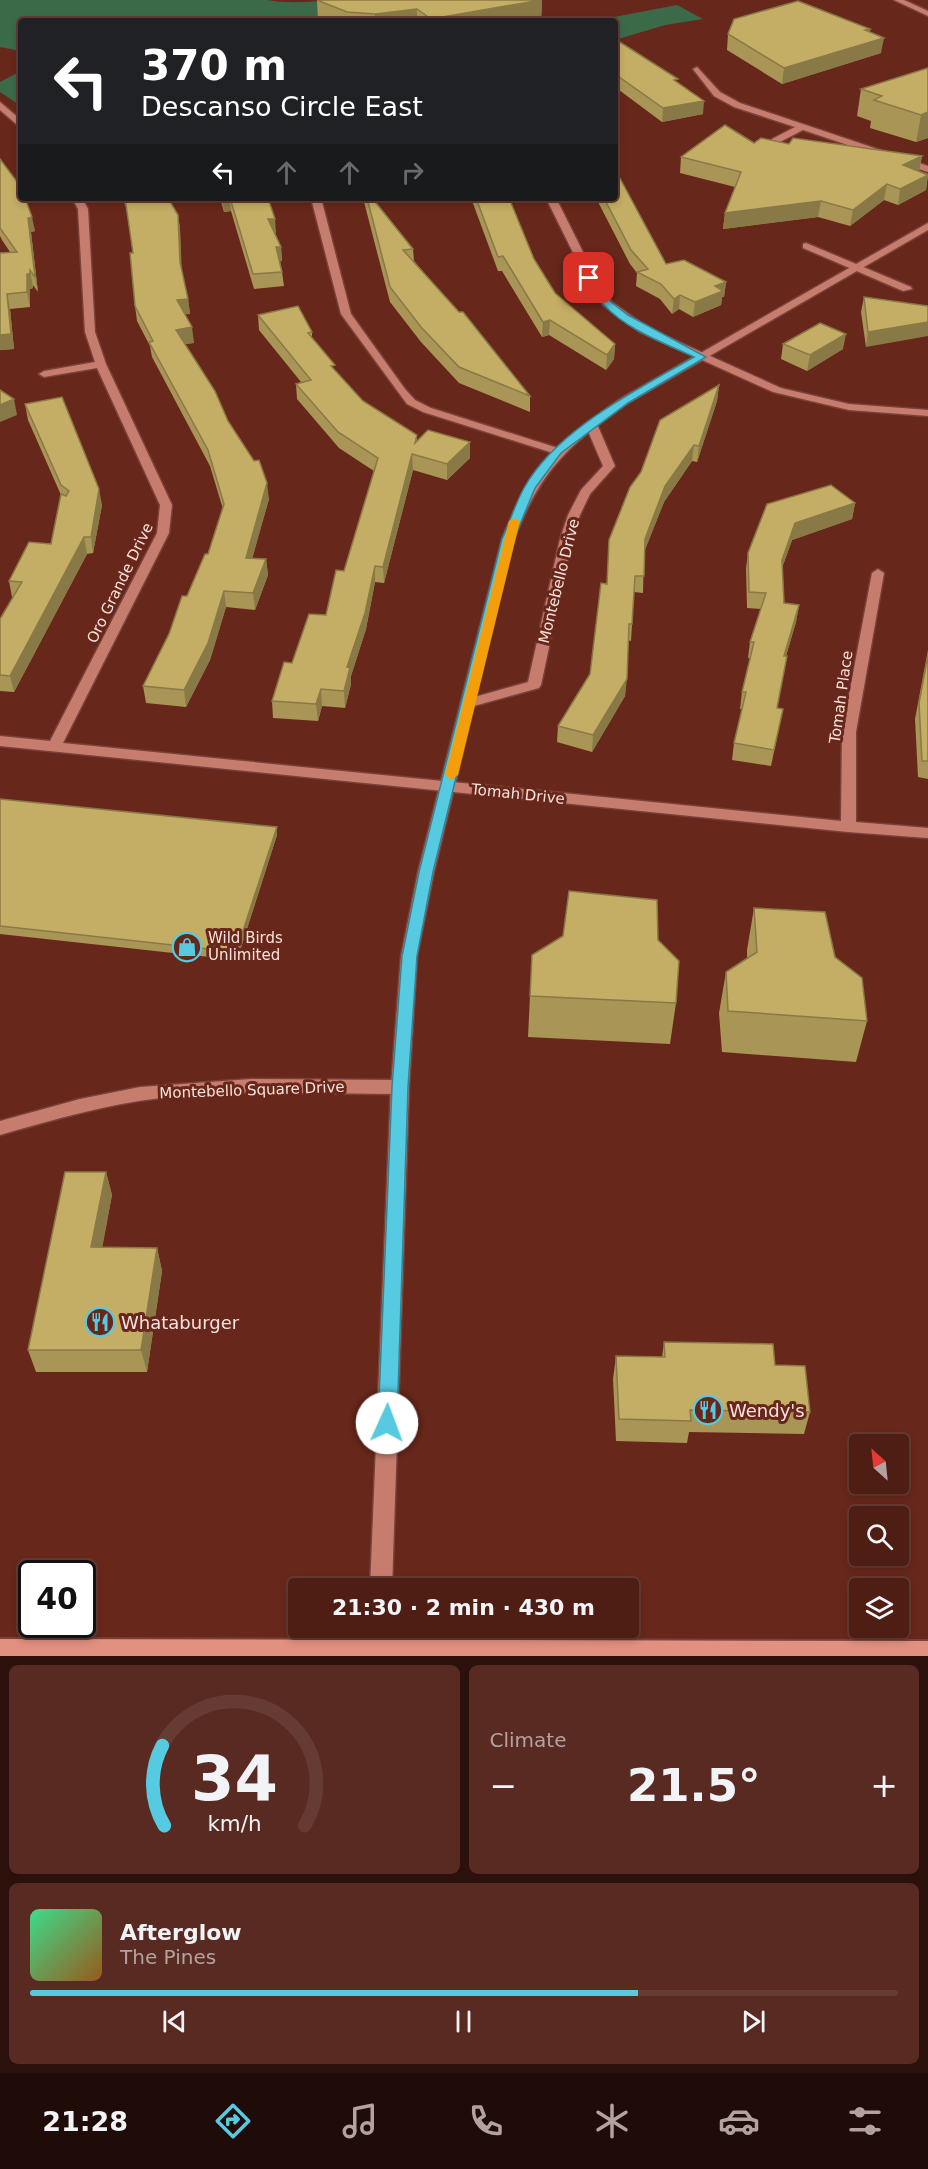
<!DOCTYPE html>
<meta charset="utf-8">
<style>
body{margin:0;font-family:"DejaVu Sans",sans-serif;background:#582a22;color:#f1f3f6;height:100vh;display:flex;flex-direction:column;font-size:22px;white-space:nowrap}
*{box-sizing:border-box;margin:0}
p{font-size:20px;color:#b3a2a0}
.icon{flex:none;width:33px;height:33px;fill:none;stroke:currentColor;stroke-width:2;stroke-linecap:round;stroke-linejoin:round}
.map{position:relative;height:1656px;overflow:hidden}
.details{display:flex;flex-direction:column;gap:9px;padding:9px;background:#2b100b;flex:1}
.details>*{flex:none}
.top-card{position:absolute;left:18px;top:18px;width:600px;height:183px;border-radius:6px;box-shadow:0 3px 9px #0003,0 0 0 2px #653b34;background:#202124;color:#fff;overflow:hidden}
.needle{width:39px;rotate:333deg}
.fabs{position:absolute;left:849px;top:1434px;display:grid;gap:12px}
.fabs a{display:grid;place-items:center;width:60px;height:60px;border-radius:6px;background:#4e1d14;box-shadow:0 3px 9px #0003,0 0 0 2px #653b34;font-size:30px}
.speed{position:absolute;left:18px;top:1560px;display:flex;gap:12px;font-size:30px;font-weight:700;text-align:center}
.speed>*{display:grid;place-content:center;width:78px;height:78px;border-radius:50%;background:#4e1d14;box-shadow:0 3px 9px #0003,0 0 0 2px #653b34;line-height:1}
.speed .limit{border:3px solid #111;border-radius:9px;background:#fff;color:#111}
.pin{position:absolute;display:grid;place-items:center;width:51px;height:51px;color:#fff;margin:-26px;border-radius:12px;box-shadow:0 3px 9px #0006}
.me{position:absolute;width:66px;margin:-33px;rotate:2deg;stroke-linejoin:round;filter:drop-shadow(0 0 4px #0008)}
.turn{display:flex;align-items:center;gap:21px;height:126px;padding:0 24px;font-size:27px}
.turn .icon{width:78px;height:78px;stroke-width:2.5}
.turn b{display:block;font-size:42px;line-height:51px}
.lanes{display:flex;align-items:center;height:57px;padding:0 24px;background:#0003;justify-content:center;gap:30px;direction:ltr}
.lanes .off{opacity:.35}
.big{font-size:45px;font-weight:700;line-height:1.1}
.details .widget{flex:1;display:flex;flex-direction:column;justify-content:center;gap:9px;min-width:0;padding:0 21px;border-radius:9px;background:#582a22}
.details .dial{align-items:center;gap:0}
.dial svg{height:156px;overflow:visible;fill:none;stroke:#653b34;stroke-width:7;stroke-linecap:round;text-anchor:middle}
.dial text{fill:#f1f3f6;stroke:none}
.song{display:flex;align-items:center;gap:18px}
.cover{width:72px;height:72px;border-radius:9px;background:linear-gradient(135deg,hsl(150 70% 55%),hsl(30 70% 35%))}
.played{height:6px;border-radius:3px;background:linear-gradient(90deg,#55cae0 70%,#653b34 70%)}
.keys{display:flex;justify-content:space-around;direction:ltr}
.heat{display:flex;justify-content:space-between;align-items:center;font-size:33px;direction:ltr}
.details .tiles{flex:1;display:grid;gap:9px;grid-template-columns:1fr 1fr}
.widget:last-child{grid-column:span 2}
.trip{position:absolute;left:288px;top:1578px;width:351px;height:60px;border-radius:6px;background:#4e1d14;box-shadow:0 3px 9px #0003,0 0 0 2px #653b34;font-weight:700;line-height:60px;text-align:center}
.tabs{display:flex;height:96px;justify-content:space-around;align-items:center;background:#1f0c08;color:#b3a2a0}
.tabs .icon{width:42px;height:42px}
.tabs .current{color:#55cae0}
.tabs b{font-size:27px;color:#f1f3f6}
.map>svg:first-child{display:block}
.green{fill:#3b6a49}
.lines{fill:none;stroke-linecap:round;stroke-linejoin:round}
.minor-casing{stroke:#78413a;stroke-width:3}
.tertiary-casing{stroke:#78413a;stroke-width:3}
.trunk-casing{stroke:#78413a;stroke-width:4}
.minor{fill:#c77d6e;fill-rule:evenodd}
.tertiary{fill:#c77d6e;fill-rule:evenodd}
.trunk{fill:#e29180;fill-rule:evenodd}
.wall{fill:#a99556}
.shaded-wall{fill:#897946}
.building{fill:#c4ad64;stroke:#897946;stroke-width:1.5}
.route{fill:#55cae0;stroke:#378392;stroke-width:1.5}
.slow{fill:#f59e0b}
.labels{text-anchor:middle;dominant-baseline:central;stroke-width:6;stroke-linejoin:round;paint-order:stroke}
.street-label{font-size:15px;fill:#fbe2dc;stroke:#68271b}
.poi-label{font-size:15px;fill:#fbe2dc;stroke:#68271b;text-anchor:start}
.near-poi-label{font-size:18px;fill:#fbe2dc;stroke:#68271b;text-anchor:start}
</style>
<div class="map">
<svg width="928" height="1656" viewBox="0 0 928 1656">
<rect width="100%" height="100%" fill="#68271b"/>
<path class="green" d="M0 0H267C295 5 322 0 352 0L322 21H21V51L0 47Z
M677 5 703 19 665 25 615 40V21H593Z
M21 71V106L0 92V82Z"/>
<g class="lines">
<g class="minor-casing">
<path id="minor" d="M894 0H904L928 11V16Z
M697 67 720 92 740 103 928 166V172L803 130 778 143H772V139L795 127 734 107 714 96 693 69Z
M0 102 21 120V128L0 110Z
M72 198H82L88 209 95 332 106 364 172 505 169 533 63 743 841 821 842 732 872 573 878 569 884 573 856 732V822L928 828V838L848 832 0 746V736L50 741 157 533 160 505 97 368 44 377 39 374 44 371 95 362 85 332 78 209Z
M311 198H321L351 314 405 389 415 400 431 408 561 449V453H553L423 412 407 404 341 314Z
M546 198H556L602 290 612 302 648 328 781 388 849 404 928 410V416L849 410 773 392 640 332 604 306 593 293Z
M806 243 911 287 912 289 903 291 803 248V244Z
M591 421 597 424 615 466 590 494 580 515 572 539 541 685 539 688 474 706H464L462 703 464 700 528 682 560 539 568 515 581 490 603 466 585 424Z
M251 1079 400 1080 406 1082 409 1087 406 1092 400 1094C321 1094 240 1089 161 1098 106 1104 53 1120 0 1135V1121L80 1099 140 1087Z"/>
</g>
<g class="tertiary-casing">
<path id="tertiary" d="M928 223V230L628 403C568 446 542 468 514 539L434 872 417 956 409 1087 392 1588H370L391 1087 401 956 418 872 502 539C530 469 560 442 620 399Z
M369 1628H391L390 1656H368Z"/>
</g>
<g class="trunk-casing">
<path id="trunk" d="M0 1639 928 1641V1656H0Z"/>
</g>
<use href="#minor" class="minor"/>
<use href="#tertiary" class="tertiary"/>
<use href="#trunk" class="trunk"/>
</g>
<path class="wall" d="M317 0H542L541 21H318Z
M870 29 869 32 881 53 782 84 727 50 728 34Z
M615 39 678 83 703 114 662 122 615 87Z
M928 68V138L916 142 870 128 871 121 857 116 861 89Z
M754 143 789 144 922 156 919 171 928 174 926 190 898 205 884 200 850 226 818 217 723 229 725 213 735 187 680 173 681 157Z
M0 159 35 231 31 232 38 292 33 285V288L30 289V307L10 309 14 349 0 350 10 252 2 240 0 236Z
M122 198H168L178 215 180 229 181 268 188 299 190 314H185L194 343 185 344 269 499 252 558 266 559 268 575 255 610 226 607 210 660 186 707 146 703 143 686 187 596 208 554 223 509 210 466 152 357 150 346 137 321 135 306 133 253 126 207Z
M220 198H268L276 233H275L281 247 282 261H280L282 272 284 286 254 289 231 211 224 212Z
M363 198H380L376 202 413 249 414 261 530 396V412L459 383 421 342 390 302Z
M471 198H509L534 259 555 293 615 344 614 359 606 370 549 335 542 337 502 271H498Z
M596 198H615L666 264 726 282 724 297H722L721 305 693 317 679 309 672 314 660 299 636 286 637 273 630 264Z
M864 297 928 306 866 347 861 312Z
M258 315 312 332V338L335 371 363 401 417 435V440L470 458 447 480 413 470 384 583 375 582 366 629 351 676V684L345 708 322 706 318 721 273 718 272 701 292 663 326 615 344 571 374 471 339 448 297 399 296 384 301 382 259 330Z
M783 344 843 349 807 371 781 359Z
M719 385 717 401 697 462 692 461 664 502 644 552 643 593 634 592 631 641 628 640 625 696 592 752 557 742 558 726 590 674 606 584Z
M25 404 102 505 93 553 87 554 14 692 0 691V619L13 597H12L9 581 51 544 61 495 28 420Z
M855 503 852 519 792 540 782 568 784 603 799 605 796 622 786 656H787L777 708 783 709 771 766 732 760 734 743 742 709H740L742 692 750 658H748L750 642 761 609 747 608 746 569 748 553Z
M928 650V779L918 777 915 719Z
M0 799 277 827V835L237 960 0 934Z
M754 908 835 957 867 1021 856 1062 722 1052 719 1013 726 972 747 958V950Z
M658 940 676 1003 670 1044 528 1037 532 955Z
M106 1172 112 1195 102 1247 157 1248 162 1271 147 1372H36L28 1350Z
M664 1342 775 1365 810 1412 804 1434 689 1432 687 1443 616 1441 613 1379 616 1356 662 1357Z"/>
<path class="shaded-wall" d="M542 0 541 21H431V19Z
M417 9V21H375V14Z
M870 29 868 42 884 38 881 53 782 84 784 68Z
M704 101 703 114 662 122 663 108Z
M928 112V138L916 142 921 115Z
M922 156 919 172 903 165Z
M928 175 926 190 898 205 900 189Z
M887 184 884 200 850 226 853 210Z
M222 198H229L231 211 224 212Z
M369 198H380L370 208Z
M821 201 818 217 723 229 725 213Z
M178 215 180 229 182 276 180 262Z
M32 217 35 231 31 232 38 292 35 277 28 218Z
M268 219H275L276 233 270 234Z
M276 247H281L282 261 277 262Z
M30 270 33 288 30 289V307L27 292V274Z
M726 282 724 297H722L721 305 693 317 695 302 715 286Z
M7 294 10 309 14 349 0 350V335Z
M680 295 679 309 672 314 674 299Z
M188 299 190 314 179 315 177 300Z
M550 320 549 335 542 337 543 322Z
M928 322V336L866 347 868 332Z
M192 327 194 343 178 345 176 330Z
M846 334 843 349 807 371 810 355Z
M615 344 614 359 606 370 607 355Z
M719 385 717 401 697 462 699 446Z
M14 399 17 415 0 422V405Z
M470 442V458L447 480V464Z
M694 445 692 461 664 502 643 555 645 539 665 486Z
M412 454 413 470 384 583 383 567Z
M267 483 269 499 248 574 246 558Z
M99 489 102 505 93 553 91 537Z
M855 503 852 519 792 540 779 576 782 560 795 523Z
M84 537 87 554 14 692 10 676Z
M266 559 268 575 255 610 253 593Z
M375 566V582L366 629 351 676V684L345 708 344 691 347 667Z
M224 591 226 607 210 660 186 707 184 690Z
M799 605 796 622 781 672 784 656Z
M627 679 625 696 592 752 593 735Z
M321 689 322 706 318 721 316 704Z
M277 827V835L237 960 236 952Z
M106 1172 112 1195 98 1271 91 1247Z
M157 1248 162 1271 147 1372 141 1350Z"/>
<path class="building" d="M317 0H541L431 19 417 9 375 14 347 12Z
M798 1 870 29 865 30 884 38 784 68 728 34 734 19Z
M615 39 678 79 674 80 704 101 663 108 615 74Z
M928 68V112L921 115 874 100 882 96 861 89Z
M725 125 754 143 761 138 789 144 793 138 922 156 903 165 928 175 900 189 887 184 853 210 821 201 725 213 741 172 681 157Z
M0 159 21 187V198H25L32 217 28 218 35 277 30 270V274H27V292L7 294 11 334 0 335V253L17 252 0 228Z
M615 169 666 264 684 260 726 282 715 286 723 291 695 302 680 295 674 299 661 284 637 272 648 269 631 250 604 198H615Z
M125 198H168L178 215 180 262 188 299 177 300 192 327 176 330 215 391 228 421 254 461 259 460 267 483 246 558 266 559 253 593 224 591 208 643 184 690 143 686 169 634 182 596H187L205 554H208L224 504 208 450 149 342 153 341 135 306 130 253H133Z
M230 198H268L275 219H268L281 247H276L282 272 253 274Z
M367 198H372L413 249 403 250 459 312H463L530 396 459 367 421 327 390 287Z
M476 198H509L534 259 555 293 615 344 607 355 550 320 543 322 503 256 498 257Z
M864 297 928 306V322L868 332Z
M298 306 312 332 308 333 335 365 331 366 363 401 417 435 415 443 428 430 470 442 447 464 412 454 383 567 375 566 365 613 347 667 350 668 344 691 321 689 316 704 272 701 284 662 292 663 309 614 326 615 336 570 344 571 378 458 338 432 296 384 311 380 258 315Z
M820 323 846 334 810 355 783 344Z
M719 385 699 446 694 445 665 486 645 539 644 576H635L632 624H629L627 679 593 735 558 726 590 674 601 583 607 584 609 540 630 487 641 472 660 420Z
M0 390 14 399 0 405Z
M62 397 99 489 91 537H84L10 676 0 675V619L22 582 9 581 29 542 51 544 61 494 66 496 69 491 61 485 25 404Z
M831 485 855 503 795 523 782 560 784 603 799 605 784 656H787L777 708 783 709 774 750 734 743 746 692H742L754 642H750L766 593 749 592 748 553 767 504Z
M928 655V761H922L919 703Z
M0 799 277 827 236 952 0 926Z
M569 891 657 900 658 940 679 961 676 1003 530 996 532 955 563 936Z
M754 908 825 912 835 957 862 978 867 1021 728 1011 726 972 757 952Z
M65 1172H106L91 1247 157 1248 141 1350H28Z
M664 1342 773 1344 775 1365 805 1366 810 1412 690 1410 691 1421 619 1419 616 1356 665 1357Z"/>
<path class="route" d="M586 276H592L611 302 628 315 706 357 628 403 561 453 535 488 514 539 433 872 417 956 408 1087 397 1423 394 1430 387 1432 381 1430 378 1423 392 1087 402 956 419 872 502 539C510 522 515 504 524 488 557 429 637 390 694 357 664 343 627 330 604 305 597 297 591 287 584 278Z"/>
<path class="slow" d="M514 518 520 521 458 775 451 780 445 775 509 521Z"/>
<defs>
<g id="shop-ring" transform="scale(1.5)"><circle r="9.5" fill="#68271b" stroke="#55cae0" stroke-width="1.5"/><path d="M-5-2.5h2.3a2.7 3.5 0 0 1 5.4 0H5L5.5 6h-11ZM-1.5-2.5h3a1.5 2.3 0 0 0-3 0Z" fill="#55cae0"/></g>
<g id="restaurant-ring" transform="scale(1.5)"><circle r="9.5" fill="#68271b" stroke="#55cae0" stroke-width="1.5"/><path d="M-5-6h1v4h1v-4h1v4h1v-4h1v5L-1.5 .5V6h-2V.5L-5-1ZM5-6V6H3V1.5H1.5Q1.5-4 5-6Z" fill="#55cae0"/></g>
</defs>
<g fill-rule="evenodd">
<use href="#shop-ring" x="187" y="947"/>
<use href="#restaurant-ring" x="100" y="1322"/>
<use href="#restaurant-ring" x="708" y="1410"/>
</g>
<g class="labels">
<g class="street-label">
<text transform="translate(559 581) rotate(-76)">Montebello Drive</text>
<text transform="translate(120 583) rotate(-64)">Oro Grande Drive</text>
<text transform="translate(841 697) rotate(-82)">Tomah Place</text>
<text transform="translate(518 794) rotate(6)">Tomah Drive</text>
<text transform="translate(252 1090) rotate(-2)">Montebello Square Drive</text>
</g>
<g class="poi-label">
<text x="208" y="938">Wild Birds<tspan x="208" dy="17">Unlimited</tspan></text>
</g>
<g class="near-poi-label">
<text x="121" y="1322">Whataburger</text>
<text x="729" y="1410">Wendy's</text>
</g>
</g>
</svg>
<div class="fabs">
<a><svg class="needle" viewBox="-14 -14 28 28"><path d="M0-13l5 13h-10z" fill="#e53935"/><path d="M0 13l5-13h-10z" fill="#b3a2a0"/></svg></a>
<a><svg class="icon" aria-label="search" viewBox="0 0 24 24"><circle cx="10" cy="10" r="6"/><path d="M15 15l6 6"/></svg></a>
<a><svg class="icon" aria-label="layers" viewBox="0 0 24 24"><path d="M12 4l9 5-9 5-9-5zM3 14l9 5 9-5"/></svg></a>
</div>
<div class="speed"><div class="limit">40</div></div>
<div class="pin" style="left:589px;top:278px;background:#d93025"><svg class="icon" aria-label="arrive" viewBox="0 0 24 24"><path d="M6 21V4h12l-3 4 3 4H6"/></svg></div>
<svg class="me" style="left:387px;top:1423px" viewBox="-20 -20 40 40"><circle r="19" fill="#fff"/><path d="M0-13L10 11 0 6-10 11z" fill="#55cae0"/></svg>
<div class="trip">21:30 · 2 min · 430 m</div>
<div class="top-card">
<div class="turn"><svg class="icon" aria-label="left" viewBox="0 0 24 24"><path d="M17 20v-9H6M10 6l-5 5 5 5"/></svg><div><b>370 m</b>Descanso Circle East</div></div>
<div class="lanes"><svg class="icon" aria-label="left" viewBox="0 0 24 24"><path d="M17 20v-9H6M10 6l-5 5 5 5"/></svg><svg class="icon off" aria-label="ahead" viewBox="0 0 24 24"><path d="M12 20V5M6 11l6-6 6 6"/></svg><svg class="icon off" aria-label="ahead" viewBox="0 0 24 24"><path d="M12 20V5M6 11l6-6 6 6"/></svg><svg class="icon off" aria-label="right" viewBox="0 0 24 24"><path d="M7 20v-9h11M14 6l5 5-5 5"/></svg></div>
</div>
</div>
<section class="details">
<div class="tiles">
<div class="widget dial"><svg viewBox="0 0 100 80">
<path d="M14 69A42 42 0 1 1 86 69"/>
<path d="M14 69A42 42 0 0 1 13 28" stroke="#55cae0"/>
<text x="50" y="56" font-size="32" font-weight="700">34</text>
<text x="50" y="72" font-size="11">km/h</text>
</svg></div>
<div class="widget"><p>Climate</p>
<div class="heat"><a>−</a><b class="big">21.5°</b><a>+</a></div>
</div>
<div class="widget">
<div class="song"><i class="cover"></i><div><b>Afterglow</b><p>The Pines</p></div></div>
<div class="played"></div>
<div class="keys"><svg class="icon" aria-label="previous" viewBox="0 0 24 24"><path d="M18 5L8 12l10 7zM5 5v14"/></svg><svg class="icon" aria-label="pause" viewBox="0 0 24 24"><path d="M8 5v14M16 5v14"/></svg><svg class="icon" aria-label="next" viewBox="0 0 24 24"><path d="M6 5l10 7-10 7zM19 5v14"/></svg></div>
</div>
</div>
</section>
<nav class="tabs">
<b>21:28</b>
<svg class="icon current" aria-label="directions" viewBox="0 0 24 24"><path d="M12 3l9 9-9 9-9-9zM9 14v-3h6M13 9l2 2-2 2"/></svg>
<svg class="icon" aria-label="music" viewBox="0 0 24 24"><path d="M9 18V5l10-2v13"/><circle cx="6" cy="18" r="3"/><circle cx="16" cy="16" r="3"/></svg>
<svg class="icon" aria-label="phone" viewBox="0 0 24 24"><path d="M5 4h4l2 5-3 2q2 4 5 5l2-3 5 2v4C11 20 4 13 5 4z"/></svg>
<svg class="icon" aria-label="climate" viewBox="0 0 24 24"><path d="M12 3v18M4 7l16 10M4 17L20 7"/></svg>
<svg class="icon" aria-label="car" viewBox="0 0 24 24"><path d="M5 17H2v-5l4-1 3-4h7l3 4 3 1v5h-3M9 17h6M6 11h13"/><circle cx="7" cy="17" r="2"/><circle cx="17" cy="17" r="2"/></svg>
<svg class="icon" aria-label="filters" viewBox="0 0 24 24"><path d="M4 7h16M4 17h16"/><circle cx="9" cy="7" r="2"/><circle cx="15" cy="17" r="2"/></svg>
</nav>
